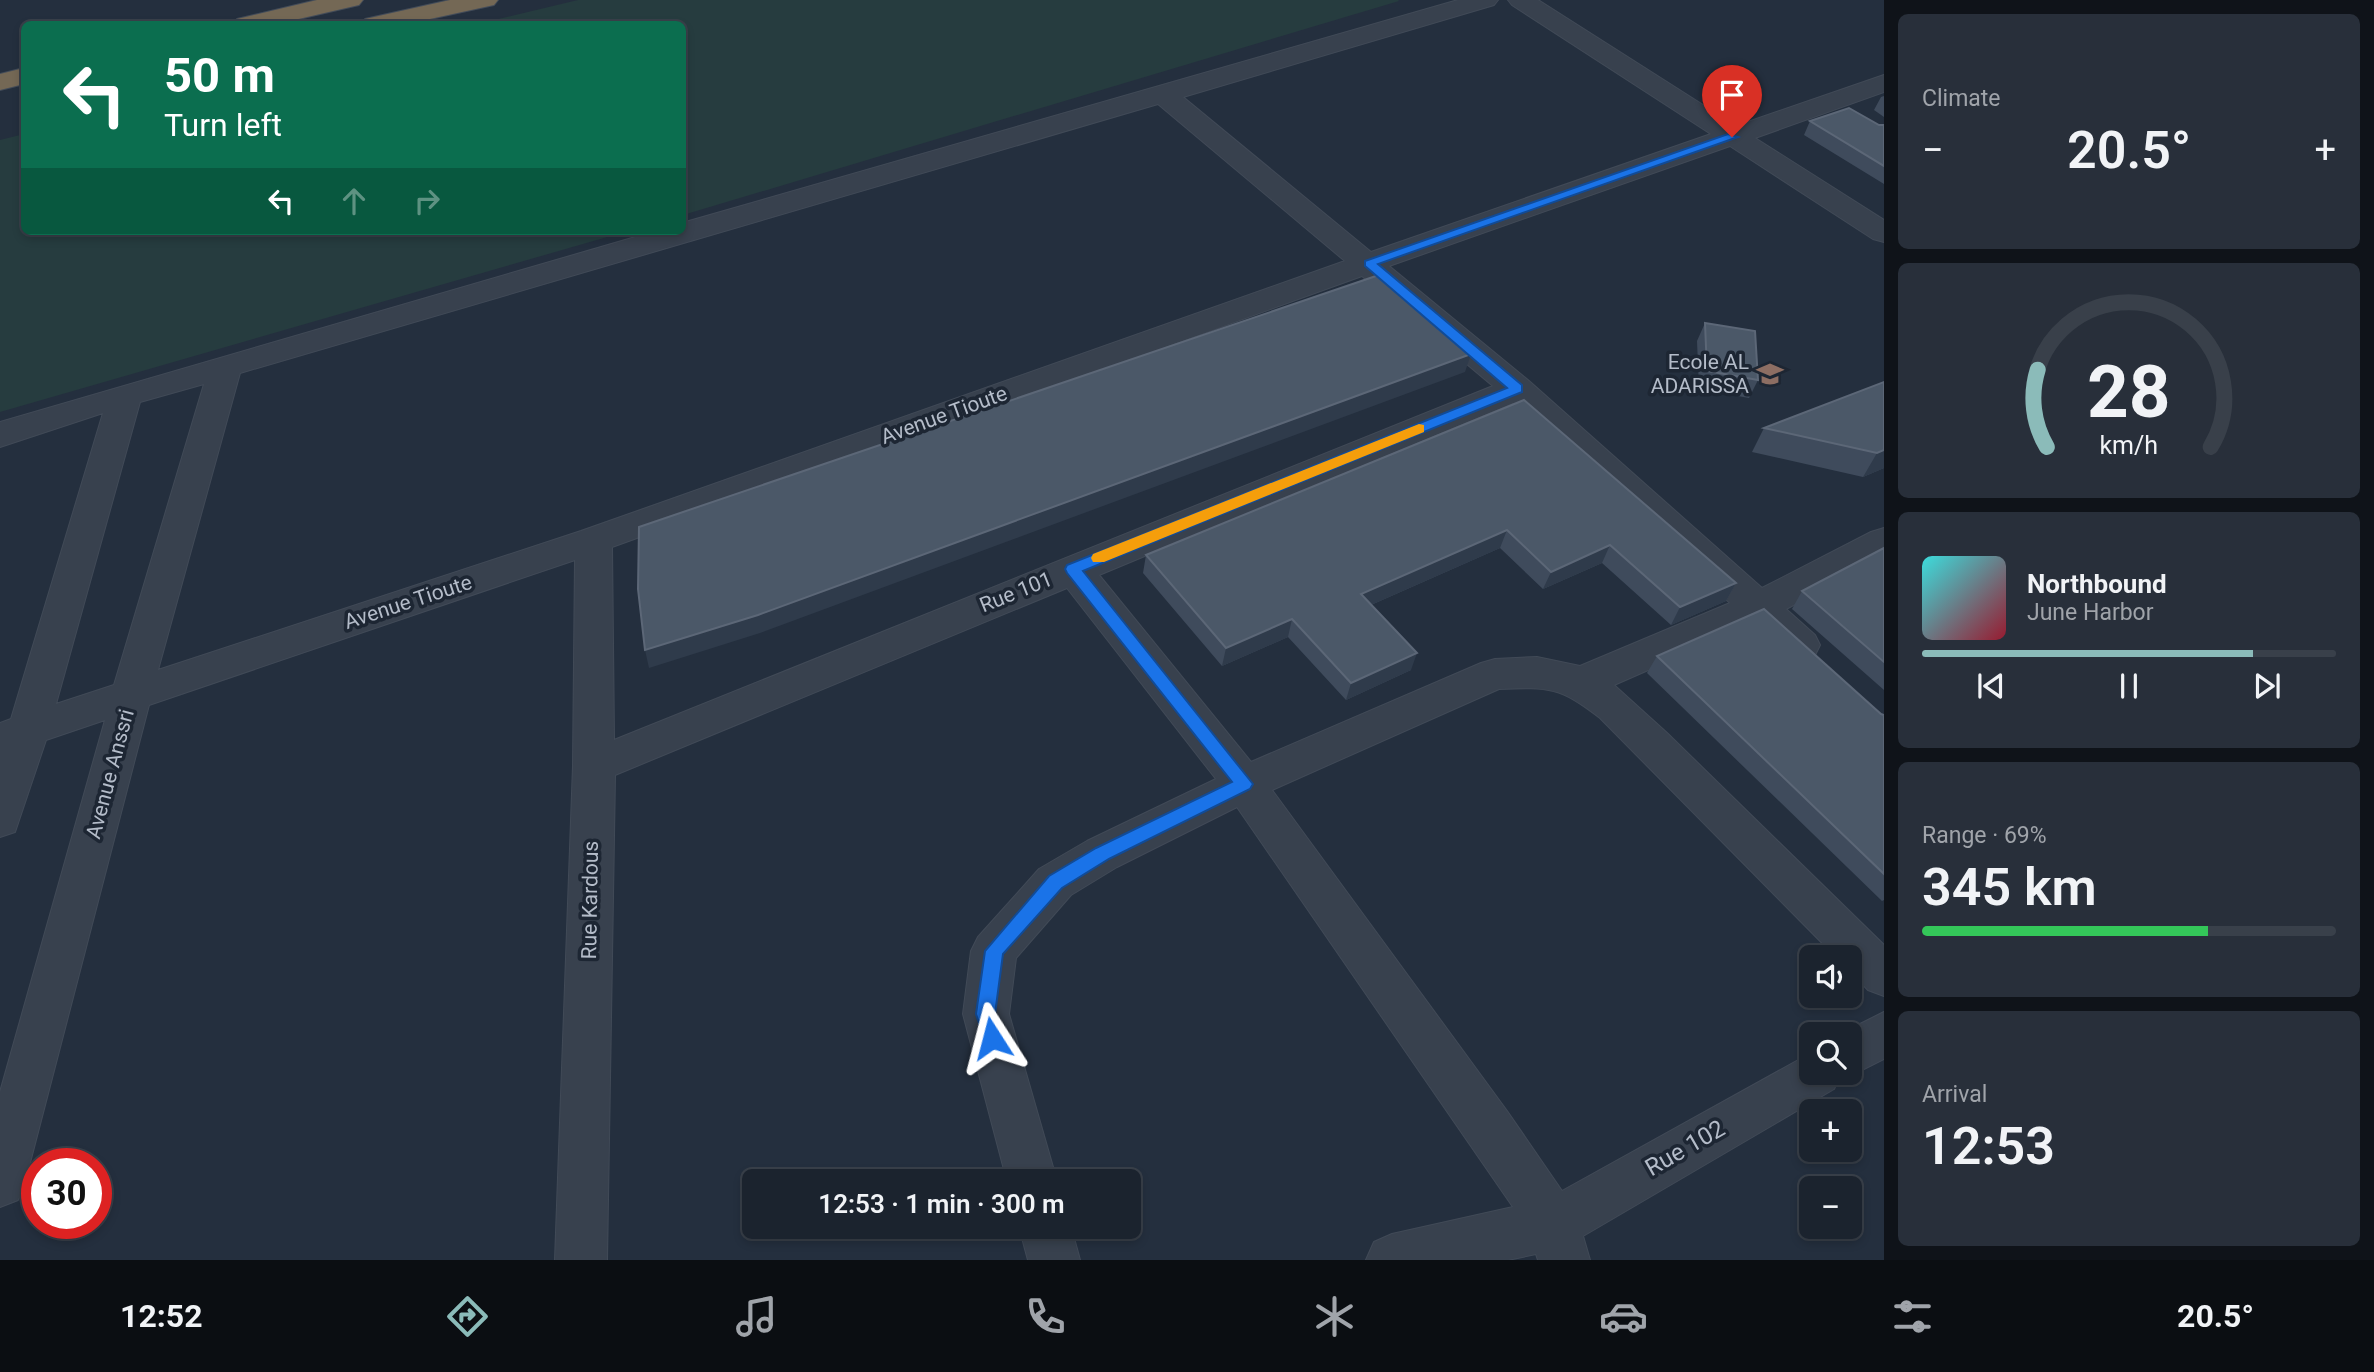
<!DOCTYPE html>
<meta charset="utf-8">
<style>
body{margin:0;font-family:Roboto,sans-serif;background:#282f3a;color:#f1f3f6;height:100vh;display:flex;flex-direction:column;font-size:26px;white-space:nowrap}
*{box-sizing:border-box;margin:0}
p{font-size:23px;color:#a0a4aa}
.icon{flex:none;width:38px;height:38px;fill:none;stroke:currentColor;stroke-width:2;stroke-linecap:round;stroke-linejoin:round}
.map{position:relative;flex:1;overflow:hidden}
.panel{display:flex;flex-direction:column;gap:14px;padding:14px;background:#0f1319;width:490px}
.panel>*{flex:none}
.hud{position:absolute;left:21px;top:21px;width:665px;height:214px;border-radius:10px;box-shadow:0 4px 10px #0003,0 0 0 2px #39404a;background:#0b6e4f;color:#fff;overflow:hidden}
.tools{position:absolute;left:1799px;top:945px;display:grid;gap:14px}
.tools a{display:grid;place-items:center;width:63px;height:63px;border-radius:10px;background:#1b232e;box-shadow:0 4px 10px #0003,0 0 0 2px #39404a;font-size:35px}
.speed{position:absolute;left:21px;top:1148px;display:flex;gap:14px;font-size:35px;font-weight:700;text-align:center}
.speed>*{display:grid;place-content:center;width:91px;height:91px;border-radius:50%;background:#1b232e;box-shadow:0 4px 10px #0003,0 0 0 2px #39404a;line-height:1}
.speed .limit{border:10px solid #d22;background:#fff;color:#111}
.pin{position:absolute;display:grid;place-items:center;width:60px;height:60px;color:#fff;margin:-72px -30px;border-radius:50% 50% 50% 0;rotate:-45deg;box-shadow:0 0 7px #0007}
.pin .icon{rotate:45deg}
.me{position:absolute;width:77px;margin:-38px;rotate:351deg;stroke-linejoin:round;filter:drop-shadow(0 0 5px #0008)}
.turn{display:flex;align-items:center;gap:24px;height:147px;padding:0 28px;font-size:32px}
.turn .icon{width:91px;height:91px;stroke-width:2.5}
.turn b{display:block;font-size:49px;line-height:60px}
.lanes{display:flex;align-items:center;height:66px;padding:0 28px;background:#0003;justify-content:center;gap:35px;direction:ltr}
.lanes .off{opacity:.35}
.big{font-size:52px;font-weight:600;line-height:1.1}
.panel .widget{flex:1;display:flex;flex-direction:column;justify-content:center;gap:10px;min-width:0;padding:0 24px;border-radius:10px;background:#282f3a}
.panel .dial{align-items:center;gap:0}
.dial svg{height:182px;overflow:visible;fill:none;stroke:#39404a;stroke-width:7;stroke-linecap:round;text-anchor:middle}
.dial text{fill:#f1f3f6;stroke:none}
.song{display:flex;align-items:center;gap:21px}
.cover{width:84px;height:84px;border-radius:10px;background:linear-gradient(135deg,hsl(180 70% 55%),hsl(350 70% 35%))}
.played{height:7px;border-radius:4px;background:linear-gradient(90deg,#8bbbb9 80%,#39404a 80%)}
.keys{display:flex;justify-content:space-around;direction:ltr}
.heat{display:flex;justify-content:space-between;align-items:center;font-size:38px;direction:ltr}
.charge{height:10px;border-radius:5px;background:linear-gradient(90deg,#34c759 69%,#39404a 0)}
.trip{position:absolute;left:742px;top:1169px;width:399px;height:70px;border-radius:10px;background:#1b232e;box-shadow:0 4px 10px #0003,0 0 0 2px #39404a;font-weight:600;line-height:70px;text-align:center}
.tabs{display:flex;height:112px;justify-content:space-around;align-items:center;background:#0b0e12;color:#a0a4aa}
.tabs .icon{width:49px;height:49px}
.tabs .active{color:#8bbbb9}
.tabs b{font-size:32px;color:#f1f3f6}
main{display:flex;flex:1;min-height:0}
.map>svg:first-child{display:block}
.green{fill:#263c3f}
.lines{fill:none;stroke-linecap:round;stroke-linejoin:round}
.street-casing{stroke:#414a57;stroke-width:2}
.highway-casing{stroke:#434c59;stroke-width:2}
.street{fill:#38414e;fill-rule:evenodd}
.highway{fill:#746855;fill-rule:evenodd}
.wall{fill:#3f4b5c}
.shaded-wall{fill:#2f3b4b}
.building{fill:#4b5868;stroke:#5c6777;stroke-width:2}
.route{fill:#1a73e8;stroke:#114b97;stroke-width:2}
.slow{fill:#f59e0b}
.labels{text-anchor:middle;dominant-baseline:central;stroke-width:7;stroke-linejoin:round;paint-order:stroke}
.poi-label{font-size:21px;fill:#b4bcc9;stroke:#1d2633;text-anchor:end}
.street-label{font-size:21px;fill:#b4bcc9;stroke:#1d2633}
.near-street-label{font-size:24px;fill:#b4bcc9;stroke:#1d2633}
</style>
<main>
<div class="map">
<svg width="1884" height="1260" viewBox="0 0 1884 1260">
<rect width="100%" height="100%" fill="#242f3e"/>
<path class="green" d="M578 0H1398L1399 1 683 215 682 24H477Z
M24 134V231H628L0 412V140Z"/>
<g class="lines">
<g class="street-casing">
<path id="street" d="M1458 0H1498L1494 5 1183 97 1371 252 1711 134 1512 5 1508 0H1538L1736 126 1884 75V92L1755 138 1884 220V242L1873 239 1730 146 1389 266 1529 381 1762 588 1871 532 1884 528V557L1786 609 1815 635 1820 645 1815 655C1786 664 1773 642 1753 624L1614 685 1667 733 1884 945V996L1868 990 1850 971V957H1836L1600 718C1560 687 1550 687 1499 689L1272 790 1507 1111 1562 1191 1811 1053V1073H1841L1834 1089 1583 1236 1590 1260H1538L1536 1254 1508 1260H1366L1374 1242 1392 1234 1513 1207 1237 807 1117 867 1071 895 1016 958 1009 1014 1057 1181H1007L963 1014 971 951 978 937 1039 869 1087 841 1216 779 1067 588 615 775 607 1260H555L573 766 575 560 149 705 25 1182 18 1200 0 1207V1092L105 720 46 740 15 832 0 837V723L11 719 103 413 0 447V422L656 231H682V223ZM1158 104 1345 261 581 531 158 670 240 373ZM1362 276 1493 386 614 740 612 547ZM204 384 114 685 56 704 140 402ZM1513 403 1730 603 1580 666 1537 657 1495 659 1481 663 1251 762 1099 575Z
M1884 1012V1059L1850 1076 1841 1073H1850V1034H1840Z
M1019 1227H1071L1080 1260H1028Z"/>
</g>
<g class="highway-casing">
<path id="highway" d="M317 0H363L359 5 277 24H233L237 19Z
M450 0H498L494 5 407 24H361L365 19Z
M24 68V84L0 90V74Z"/>
</g>
<use href="#street" class="street"/>
<use href="#highway" class="highway"/>
</g>
<path class="wall" d="M1884 96V117L1874 110 1881 97Z
M1810 121 1884 125V184L1804 135Z
M1705 323 1758 380 1749 398 1699 389 1697 341Z
M1884 382V468L1863 477 1752 452 1764 428Z
M1524 400 1736 583 1726 601 1671 625 1602 563 1543 589 1500 548 1371 605 1411 670 1346 700 1288 637 1222 666 1143 573 1146 555Z
M1884 548V690L1792 609 1802 591Z
M1657 656 1884 715V900L1882 901 1647 673Z"/>
<path class="shaded-wall" d="M1471 354 1465 372 760 633 649 668 645 650Z
M1884 450V468L1863 477 1877 453Z
M1507 530 1500 548 1355 612 1361 594Z
M1610 545 1602 563 1543 589 1551 572Z
M1736 583 1726 601 1671 625 1680 607Z
M1292 619 1288 637 1222 666 1226 648Z
M1417 653 1411 670 1346 700 1351 683Z"/>
<path class="building" d="M1849 108 1879 125H1884V166L1810 121Z
M1382 274 1471 351V354L758 615 645 650 638 589 639 527Z
M1705 323 1755 331 1758 380 1707 371Z
M1884 382V450L1877 453 1764 428Z
M1524 400 1736 583 1680 607 1610 545 1551 572 1507 530 1361 594 1417 653 1351 683 1292 619 1226 648 1146 555Z
M1884 548V662L1802 591Z
M1764 609 1881 714 1884 715V874L1657 656Z"/>
<path class="route" d="M1728 134 1738 137 1378 264 1522 385V392L1083 571 1253 784 1250 789 1109 859 1062 888 1003 954 995 1014 1002 1038 999 1044 992 1047 986 1044 976 1014 985 951 1049 876 1096 848 1232 782 1067 573 1065 569 1067 565 1507 388 1365 266V261Z"/>
<path class="slow" d="M1419 424 1424 425V432L1104 562H1093L1091 558 1093 554Z"/>
<defs>
<g id="school-bare" transform="scale(2.1)"><path d="M0-5L7-2L0 1L-7-2ZM-4 1L0 2.5L4 1V4Q0 6-4 4Z" fill="#8d6e63" stroke="#1d2633" stroke-width="2.5" paint-order="stroke"/></g>
</defs>
<g fill-rule="evenodd">
<use href="#school-bare" x="1770" y="374"/>
</g>
<g class="labels">
<g class="poi-label">
<text x="1749" y="362">Ecole AL<tspan x="1749" dy="24">ADARISSA</tspan></text>
</g>
<g class="street-label">
<text transform="translate(944 415) rotate(-20)">Avenue Tioute</text>
<text transform="translate(1016 592) rotate(-22)">Rue 101</text>
<text transform="translate(408 602) rotate(-18)">Avenue Tioute</text>
<text transform="translate(110 774) rotate(-75)">Avenue Anssri</text>
<text transform="translate(590 900) rotate(-89)">Rue Kardous</text>
</g>
<g class="near-street-label">
<text transform="translate(1685 1148) rotate(-30)">Rue 102</text>
</g>
</g>
</svg>
<div class="tools">
<a><svg class="icon" aria-label="sound" viewBox="0 0 24 24"><path d="M4 9h4l5-4v14l-5-4H4zM17 9q2 3 0 6"/></svg></a>
<a><svg class="icon" aria-label="search" viewBox="0 0 24 24"><circle cx="10" cy="10" r="6"/><path d="M15 15l6 6"/></svg></a>
<a>+</a>
<a>−</a>
</div>
<div class="speed"><div class="limit">30</div></div>
<div class="pin" style="left:1732px;top:137px;background:#d93025"><svg class="icon" aria-label="arrive" viewBox="0 0 24 24"><path d="M6 21V4h12l-3 4 3 4H6"/></svg></div>
<svg class="me" style="left:992px;top:1038px" viewBox="-20 -20 40 40"><path d="M0-17L14 15 0 8-14 15z" fill="#1a73e8" stroke="#fff" stroke-width="4"/></svg>
<div class="trip">12:53 · 1 min · 300 m</div>
<div class="hud">
<div class="turn"><svg class="icon" aria-label="left" viewBox="0 0 24 24"><path d="M17 20v-9H6M10 6l-5 5 5 5"/></svg><div><b>50 m</b>Turn left</div></div>
<div class="lanes"><svg class="icon" aria-label="left" viewBox="0 0 24 24"><path d="M17 20v-9H6M10 6l-5 5 5 5"/></svg><svg class="icon off" aria-label="ahead" viewBox="0 0 24 24"><path d="M12 20V5M6 11l6-6 6 6"/></svg><svg class="icon off" aria-label="right" viewBox="0 0 24 24"><path d="M7 20v-9h11M14 6l5 5-5 5"/></svg></div>
</div>
</div>
<section class="panel">
<div class="widget"><p>Climate</p>
<div class="heat"><a>−</a><b class="big">20.5°</b><a>+</a></div>
</div>
<div class="widget dial"><svg viewBox="0 0 100 80">
<path d="M14 69A42 42 0 1 1 86 69"/>
<path d="M14 69A42 42 0 0 1 10 35" stroke="#8bbbb9"/>
<text x="50" y="56" font-size="32" font-weight="700">28</text>
<text x="50" y="72" font-size="11">km/h</text>
</svg></div>
<div class="widget">
<div class="song"><i class="cover"></i><div><b>Northbound</b><p>June Harbor</p></div></div>
<div class="played"></div>
<div class="keys"><svg class="icon" aria-label="previous" viewBox="0 0 24 24"><path d="M18 5L8 12l10 7zM5 5v14"/></svg><svg class="icon" aria-label="pause" viewBox="0 0 24 24"><path d="M8 5v14M16 5v14"/></svg><svg class="icon" aria-label="next" viewBox="0 0 24 24"><path d="M6 5l10 7-10 7zM19 5v14"/></svg></div>
</div>
<div class="widget"><p>Range · 69%</p><b class="big">345 km</b><div class="charge"></div></div>
<div class="widget"><p>Arrival</p><b class="big">12:53</b></div>
</section>
</main>
<nav class="tabs">
<b>12:52</b>
<svg class="icon active" aria-label="directions" viewBox="0 0 24 24"><path d="M12 3l9 9-9 9-9-9zM9 14v-3h6M13 9l2 2-2 2"/></svg>
<svg class="icon" aria-label="music" viewBox="0 0 24 24"><path d="M9 18V5l10-2v13"/><circle cx="6" cy="18" r="3"/><circle cx="16" cy="16" r="3"/></svg>
<svg class="icon" aria-label="phone" viewBox="0 0 24 24"><path d="M5 4h4l2 5-3 2q2 4 5 5l2-3 5 2v4C11 20 4 13 5 4z"/></svg>
<svg class="icon" aria-label="climate" viewBox="0 0 24 24"><path d="M12 3v18M4 7l16 10M4 17L20 7"/></svg>
<svg class="icon" aria-label="car" viewBox="0 0 24 24"><path d="M5 17H2v-5l4-1 3-4h7l3 4 3 1v5h-3M9 17h6M6 11h13"/><circle cx="7" cy="17" r="2"/><circle cx="17" cy="17" r="2"/></svg>
<svg class="icon" aria-label="filters" viewBox="0 0 24 24"><path d="M4 7h16M4 17h16"/><circle cx="9" cy="7" r="2"/><circle cx="15" cy="17" r="2"/></svg>
<b>20.5°</b>
</nav>
